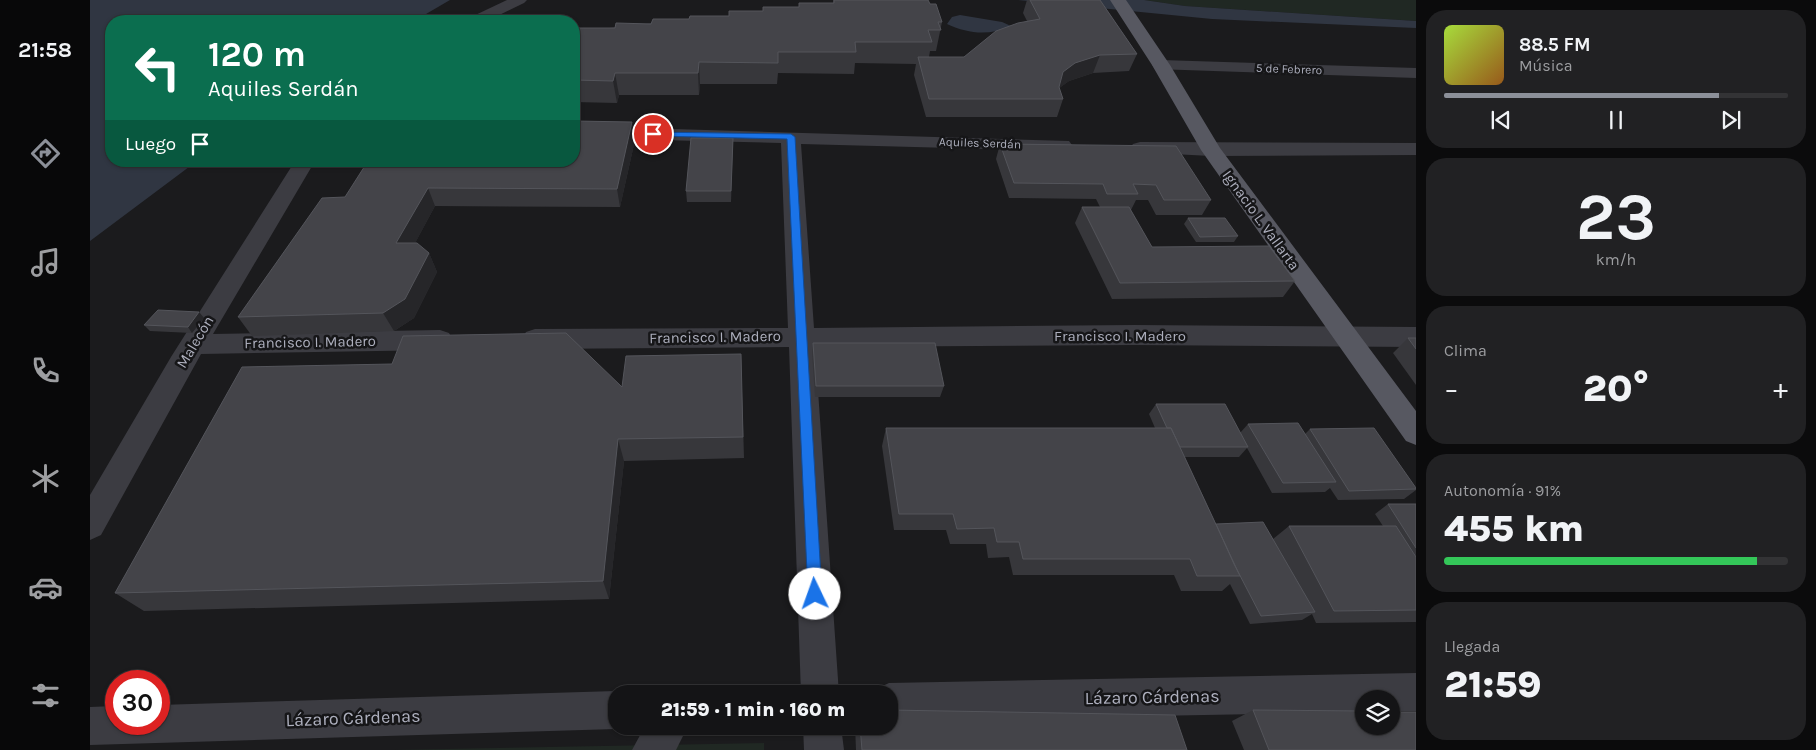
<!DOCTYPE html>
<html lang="es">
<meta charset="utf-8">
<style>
body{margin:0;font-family:Karla,sans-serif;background:#212123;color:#f1f3f6;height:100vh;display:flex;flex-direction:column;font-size:19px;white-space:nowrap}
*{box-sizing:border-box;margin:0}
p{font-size:16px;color:#9d9ea1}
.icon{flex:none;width:28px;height:28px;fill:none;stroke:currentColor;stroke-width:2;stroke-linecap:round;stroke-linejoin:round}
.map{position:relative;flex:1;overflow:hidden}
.details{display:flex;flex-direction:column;gap:10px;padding:10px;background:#0b0b0c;width:400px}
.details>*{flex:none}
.hud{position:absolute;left:15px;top:15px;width:475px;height:152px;border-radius:20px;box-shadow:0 1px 4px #0004,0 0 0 1px #333335;background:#0b6e4f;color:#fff;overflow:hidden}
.tools{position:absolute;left:1265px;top:690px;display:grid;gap:10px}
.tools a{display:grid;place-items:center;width:45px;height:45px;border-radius:50%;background:#141416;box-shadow:0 1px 4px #0004,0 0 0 1px #333335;font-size:25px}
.speed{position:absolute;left:15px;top:670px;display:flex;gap:10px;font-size:25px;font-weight:700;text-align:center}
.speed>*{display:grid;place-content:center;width:65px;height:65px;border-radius:50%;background:#141416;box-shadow:0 1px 4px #0004,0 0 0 1px #333335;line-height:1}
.speed .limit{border:8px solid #d22;background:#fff;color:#111}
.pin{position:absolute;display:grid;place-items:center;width:42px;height:42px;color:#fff;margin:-21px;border:2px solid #fff;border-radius:50%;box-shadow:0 1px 5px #0007}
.me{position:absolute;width:55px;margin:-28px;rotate:357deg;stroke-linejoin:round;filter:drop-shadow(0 0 4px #0008)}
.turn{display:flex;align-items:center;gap:18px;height:105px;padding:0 20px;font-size:22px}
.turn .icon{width:65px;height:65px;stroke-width:2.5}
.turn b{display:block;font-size:35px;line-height:42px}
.then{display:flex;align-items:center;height:48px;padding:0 20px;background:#0003;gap:10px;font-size:19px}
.big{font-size:38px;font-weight:800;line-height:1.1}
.details .widget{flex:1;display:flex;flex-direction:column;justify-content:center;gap:8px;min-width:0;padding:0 18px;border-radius:20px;background:#212123}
.details .dial{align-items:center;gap:0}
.dial b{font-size:65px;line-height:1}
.song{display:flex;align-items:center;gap:15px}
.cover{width:60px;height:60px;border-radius:8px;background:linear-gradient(135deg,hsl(80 70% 55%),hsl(30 70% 35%))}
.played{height:5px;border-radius:2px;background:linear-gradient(90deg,#8c9099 80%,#333335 80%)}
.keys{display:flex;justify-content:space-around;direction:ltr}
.heat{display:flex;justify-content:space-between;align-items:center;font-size:28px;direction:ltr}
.charge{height:8px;border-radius:4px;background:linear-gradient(90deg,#34c759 91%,#333335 0)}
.trip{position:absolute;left:518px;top:685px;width:290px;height:50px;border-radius:20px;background:#141416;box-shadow:0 1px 4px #0004,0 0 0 1px #333335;font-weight:800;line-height:50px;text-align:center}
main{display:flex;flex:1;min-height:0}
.tab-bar{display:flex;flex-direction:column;width:90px;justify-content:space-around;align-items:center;background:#080809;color:#9d9ea1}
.tab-bar .icon{width:35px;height:35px}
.tab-bar .on{color:#8c9099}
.tab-bar b{font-size:22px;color:#f1f3f6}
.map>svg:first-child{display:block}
.green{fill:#202823}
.water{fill:#303642}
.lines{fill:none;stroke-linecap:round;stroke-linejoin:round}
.minor{fill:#3c3c42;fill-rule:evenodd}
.major{fill:#575861;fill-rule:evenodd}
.wall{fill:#37373b}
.shaded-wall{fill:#262629}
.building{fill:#444449;stroke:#54555b}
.route{fill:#1a73e8;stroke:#114b97}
.labels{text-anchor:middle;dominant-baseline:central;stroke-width:5;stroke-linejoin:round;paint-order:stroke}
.far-street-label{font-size:12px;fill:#adafbd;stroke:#161618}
.street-label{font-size:15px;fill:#adafbd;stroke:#161618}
.near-street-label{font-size:18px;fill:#adafbd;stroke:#161618}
</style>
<main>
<nav class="tab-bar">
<b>21:58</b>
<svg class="icon on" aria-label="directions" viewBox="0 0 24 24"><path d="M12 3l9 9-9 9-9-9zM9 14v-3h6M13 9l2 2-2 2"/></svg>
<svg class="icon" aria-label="music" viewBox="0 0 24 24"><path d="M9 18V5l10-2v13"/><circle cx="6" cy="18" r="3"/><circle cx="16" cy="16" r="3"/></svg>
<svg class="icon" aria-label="phone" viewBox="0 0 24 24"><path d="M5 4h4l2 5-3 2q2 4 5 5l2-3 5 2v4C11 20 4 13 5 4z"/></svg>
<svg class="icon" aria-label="climate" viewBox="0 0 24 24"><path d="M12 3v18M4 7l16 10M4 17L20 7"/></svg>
<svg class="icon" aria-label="car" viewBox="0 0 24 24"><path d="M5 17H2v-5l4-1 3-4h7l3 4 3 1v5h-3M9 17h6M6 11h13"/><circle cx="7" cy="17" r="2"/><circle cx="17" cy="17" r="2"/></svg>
<svg class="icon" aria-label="filters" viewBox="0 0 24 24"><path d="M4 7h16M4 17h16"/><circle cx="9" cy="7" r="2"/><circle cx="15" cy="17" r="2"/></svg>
</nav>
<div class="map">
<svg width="1326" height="750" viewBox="0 0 1326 750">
<rect width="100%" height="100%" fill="#1b1b1d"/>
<path class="green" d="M1054 0H1326V21L1095 6Z
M674 743V750H303Z"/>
<path class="water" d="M0 0H360L324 21H21V161H107L0 241Z
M928 0H1054L1095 6 1326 21V28L1122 19Z
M870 15 912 22 921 26C899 36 879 34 857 24L862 17Z"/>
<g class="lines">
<path class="minor" d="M417 0H437L434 3 397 21H377L379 18Z
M1071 60 1326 68V78L1065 69 1062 65 1065 61Z
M484 126 979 141 982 145 979 149 972 151 711 144 724 328 1044 325 1326 327V347L1044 345 725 347 749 694H711L699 347 445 349 436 346 432 339 436 332 445 329 698 328 691 143 484 138Z
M1050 142 1326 143V155L1121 156 1043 152 1040 148 1043 144Z
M205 161H225L123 334 350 330 359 333 363 340 359 347 350 350 111 354 11 535 0 540V495L81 357Z
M1326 673V711H1301V699H1274V712L799 721V694H783L786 689 799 683Z
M526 691 533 694H526V726H533L526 729 0 745V707L26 706V724H69V705Z
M555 726H598L586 750H542Z
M713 726H751L754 750H714Z"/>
<path class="major" d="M1020 0H1036L1080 65 1130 148 1326 411V445L1316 441 1111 150 1062 65Z"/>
</g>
<path class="wall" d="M743 0 840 4 852 22 846 51H840L839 57H874L937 21 933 13 937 0H1010L1047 54 1039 71 1003 73 979 81 969 88 973 99 967 117H836L824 75 826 64 765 63 764 74 688 73 687 84H610L609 95H529L527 103 484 102V32L599 19 639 16 673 11 743 3Z
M643 138 641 202H597L596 191Z
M545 140 530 207 345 206 325 243 339 253 347 272 324 318 304 331 162 336 148 317 255 197Z
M910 144 1121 200 1112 215H1066L1058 200H1046L1041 210H1040L1062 247 1205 281 1193 297 1022 299 985 223 992 207H1010L1006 199 919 198 906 159Z
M1098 218 1148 236 1144 242H1106L1094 224Z
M109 312 114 318 102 333 60 331 54 325Z
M1318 338H1326V385L1303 353Z
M723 343 854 386 850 397H725L722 353Z
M651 354 654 458 534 461 519 599 54 611 25 593 532 387Z
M1066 404 1150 433 1158 424 1215 434 1220 429 1326 488V490L1314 499 1248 500 1240 488 1235 492 1182 493 1157 448 1149 457H1095L1126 524 1183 539 1199 526H1293L1285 514 1298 504H1326V622L1226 623 1222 614 1212 620 1160 624 1140 584 1132 591H1091L1084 575H923L919 557 898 558 896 544H860L856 530H804L792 446 796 428H1065L1059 414Z
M1163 710 1326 750H1154L1142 721Z
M765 726H799L1097 750H766Z"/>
<path class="shaded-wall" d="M1010 55 1003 73 979 81 967 90 973 72 985 63Z
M609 62 610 84 609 95 608 73Z
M525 73 529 95 527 103 523 81Z
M542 122 545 140 530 207 527 189Z
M643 138V149L641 202V191Z
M338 188 345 206 315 262 306 243Z
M339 253 347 272 324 318 304 331 293 313Z
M109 312 114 318 102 333 98 327Z
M528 439 534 461 519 599 513 581Z"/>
<path class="building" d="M744 0H838L840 4H846L852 22H848L851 30H838L842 42H765L766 52H688V63L609 62 608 73H525L523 81 484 80V32H487L488 28H525L526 23 561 24 563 19H599L600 16H639V11H673V7H709V3H744Z
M940 0H1010L1047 54 1010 55 985 63 973 72 969 87 973 99H839L828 57H874L906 31 928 23 950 19Z
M484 121 542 122 527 189 338 188 306 243H327L339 253 315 299 293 313 148 317 232 198 255 197 278 161H484Z
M601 138H643L641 191H596Z
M910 144 1086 146 1121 200H1074L1066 185 1043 184 1048 194H1017L1013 184 924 183Z
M992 207H1039L1062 247 1179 246 1205 281 1030 283Z
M1098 218H1135L1148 236 1110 237Z
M68 310 109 312 98 327 54 325Z
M476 333 532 387 536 356 651 354 653 437 528 439 513 581 25 593 152 367 302 364 313 336Z
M1318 338H1326V349Z
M723 343H845L854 386H726Z
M1066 404H1135L1158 447H1090L1081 428H1077Z
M1208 423 1246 482 1193 483 1158 424Z
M796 428H1081L1150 576H1107L1100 559H933L929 542H907L904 528 867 529 863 514H809Z
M1284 428 1326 488V489L1259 491 1220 429Z
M1298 504H1326V548Z
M1173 522 1225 612 1171 616 1144 564 1126 524Z
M1199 526H1306L1326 557V610L1244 611Z
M799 710 1085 715 1097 750H772L770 726H799Z
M1163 710 1274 711V726H1301V712H1326V750H1179Z"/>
<path class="route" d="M560 132 701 134 705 137 732 594 730 599 725 601 720 599 718 594 697 139 563 136 560 135Z"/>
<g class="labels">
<g class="far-street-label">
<text transform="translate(1199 69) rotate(2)">5 de Febrero</text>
<text transform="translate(890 143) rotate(2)">Aquiles Serdán</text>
</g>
<g class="street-label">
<text transform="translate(1171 220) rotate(54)">Ignacio L. Vallarta</text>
<text x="1030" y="336">Francisco I. Madero</text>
<text transform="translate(625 337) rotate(-1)">Francisco I. Madero</text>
<text transform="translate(105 342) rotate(-59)">Malecón</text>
<text transform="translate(220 342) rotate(-1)">Francisco I. Madero</text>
</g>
<g class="near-street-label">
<text transform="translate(1062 697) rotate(-1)">Lázaro Cárdenas</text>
<text transform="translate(263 718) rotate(-2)">Lázaro Cárdenas</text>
</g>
</g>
</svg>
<div class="tools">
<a><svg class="icon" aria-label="layers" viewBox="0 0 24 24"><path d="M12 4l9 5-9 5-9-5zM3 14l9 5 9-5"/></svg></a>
</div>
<div class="speed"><div class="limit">30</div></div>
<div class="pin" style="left:563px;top:134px;background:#d93025"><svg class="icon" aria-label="arrive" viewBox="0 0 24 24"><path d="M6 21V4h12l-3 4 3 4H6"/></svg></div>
<svg class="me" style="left:725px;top:594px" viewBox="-20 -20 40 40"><circle r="19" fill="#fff"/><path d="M0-13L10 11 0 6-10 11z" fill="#1a73e8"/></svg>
<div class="trip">21:59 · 1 min · 160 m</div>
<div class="hud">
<div class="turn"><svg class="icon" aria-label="left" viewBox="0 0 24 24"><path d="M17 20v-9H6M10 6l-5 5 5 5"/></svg><div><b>120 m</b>Aquiles Serdán</div></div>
<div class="then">Luego<svg class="icon" aria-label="arrive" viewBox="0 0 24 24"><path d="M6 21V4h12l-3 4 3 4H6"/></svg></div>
</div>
</div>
<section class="details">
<div class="widget">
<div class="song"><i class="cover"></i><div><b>88.5 FM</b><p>Música</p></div></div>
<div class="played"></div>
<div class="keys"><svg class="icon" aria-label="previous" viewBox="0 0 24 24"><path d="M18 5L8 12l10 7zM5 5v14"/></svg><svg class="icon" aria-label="pause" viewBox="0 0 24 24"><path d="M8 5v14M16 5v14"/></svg><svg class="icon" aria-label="next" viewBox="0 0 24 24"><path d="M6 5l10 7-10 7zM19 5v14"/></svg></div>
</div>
<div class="widget dial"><b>23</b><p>km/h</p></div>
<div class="widget"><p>Clima</p>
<div class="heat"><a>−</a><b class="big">20°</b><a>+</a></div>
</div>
<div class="widget"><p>Autonomía · 91%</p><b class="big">455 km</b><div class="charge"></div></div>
<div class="widget"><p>Llegada</p><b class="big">21:59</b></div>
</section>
</main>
